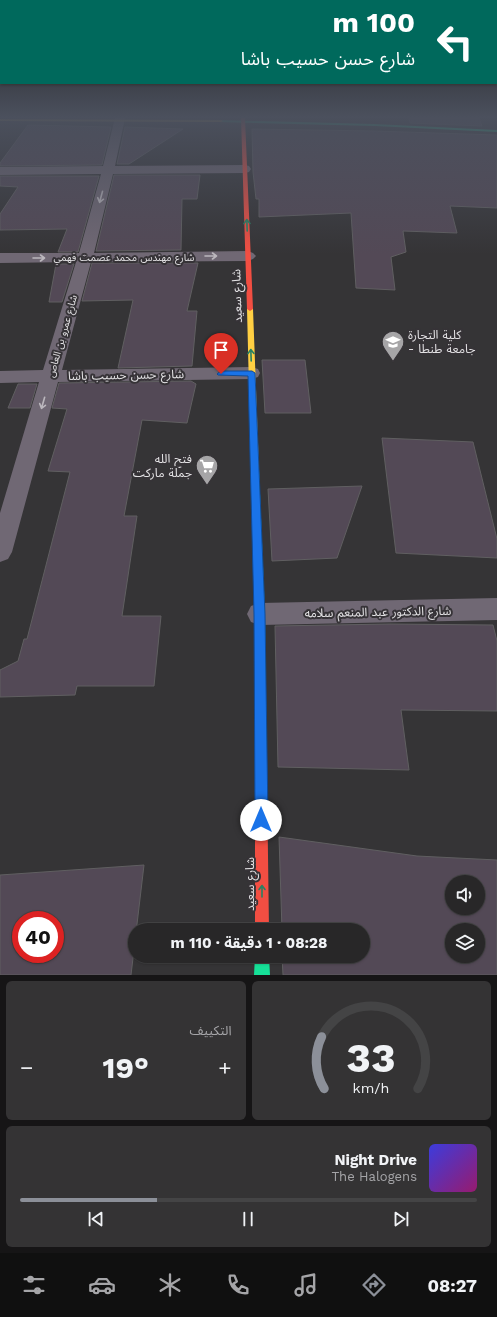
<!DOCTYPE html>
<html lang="ar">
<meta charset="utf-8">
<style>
body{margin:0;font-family:"Work Sans","Noto Sans Arabic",sans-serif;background:#343334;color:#f1f3f6;direction:rtl;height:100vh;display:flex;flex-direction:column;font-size:15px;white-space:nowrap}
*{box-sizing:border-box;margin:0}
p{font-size:13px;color:#a5a5a8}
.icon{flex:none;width:22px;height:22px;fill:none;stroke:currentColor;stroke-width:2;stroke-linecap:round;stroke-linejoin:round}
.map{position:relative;height:975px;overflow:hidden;direction:ltr}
.panel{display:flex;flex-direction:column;gap:6px;padding:6px;background:#161516;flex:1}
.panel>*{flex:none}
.banner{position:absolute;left:0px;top:0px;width:497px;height:84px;box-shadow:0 1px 3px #0004,0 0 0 1px #444445;direction:rtl;background:#00695c;color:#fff;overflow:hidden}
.fabs{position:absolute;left:445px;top:875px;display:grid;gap:8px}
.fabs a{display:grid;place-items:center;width:40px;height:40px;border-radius:50%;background:#282728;box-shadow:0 1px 3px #0004,0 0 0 1px #444445;font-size:20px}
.speed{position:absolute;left:12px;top:911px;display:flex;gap:8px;font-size:20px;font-weight:700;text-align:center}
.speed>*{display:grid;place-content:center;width:52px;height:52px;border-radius:50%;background:#282728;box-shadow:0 1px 3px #0004,0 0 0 1px #444445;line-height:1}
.speed .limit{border:6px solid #d22;background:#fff;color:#111}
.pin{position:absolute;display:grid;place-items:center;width:34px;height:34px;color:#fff;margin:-41px -17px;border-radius:50% 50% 50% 0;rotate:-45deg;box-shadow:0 0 4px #0007}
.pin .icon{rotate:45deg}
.me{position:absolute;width:44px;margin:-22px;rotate:0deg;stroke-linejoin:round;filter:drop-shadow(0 0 3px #0008)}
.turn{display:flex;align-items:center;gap:14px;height:84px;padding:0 16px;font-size:18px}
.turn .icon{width:52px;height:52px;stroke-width:2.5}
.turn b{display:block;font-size:28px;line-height:34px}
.big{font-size:30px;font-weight:700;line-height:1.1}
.panel .tile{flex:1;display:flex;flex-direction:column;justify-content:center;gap:6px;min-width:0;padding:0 14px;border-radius:6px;background:#343334}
.panel .dial{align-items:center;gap:0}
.dial svg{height:104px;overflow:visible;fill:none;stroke:#444445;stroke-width:7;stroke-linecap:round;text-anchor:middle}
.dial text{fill:#f1f3f6;stroke:none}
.song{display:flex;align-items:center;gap:12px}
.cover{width:48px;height:48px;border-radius:6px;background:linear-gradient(135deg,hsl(240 70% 55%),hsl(320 70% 35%))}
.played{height:4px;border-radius:2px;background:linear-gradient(90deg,#8c9099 30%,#444445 30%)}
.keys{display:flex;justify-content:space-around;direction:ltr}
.heat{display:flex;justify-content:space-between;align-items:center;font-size:22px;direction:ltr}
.panel .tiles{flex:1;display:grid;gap:6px;grid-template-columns:1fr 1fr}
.tile:last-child{grid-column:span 2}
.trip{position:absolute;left:128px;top:923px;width:242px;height:40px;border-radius:20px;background:#282728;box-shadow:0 1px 3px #0004,0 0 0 1px #444445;font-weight:700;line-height:40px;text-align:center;direction:rtl}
.menu{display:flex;height:64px;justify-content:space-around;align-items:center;background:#101010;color:#a5a5a8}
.menu .icon{width:28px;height:28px}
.menu .selected{color:#8c9099}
.menu b{font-size:18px;color:#f1f3f6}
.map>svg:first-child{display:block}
.building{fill:#534956;stroke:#605f61;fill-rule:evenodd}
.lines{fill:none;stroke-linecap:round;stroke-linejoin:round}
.street{fill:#706874;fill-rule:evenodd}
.fast{fill:#16e098;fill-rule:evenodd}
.slow{fill:#ffcf43;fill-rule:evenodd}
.jam{fill:#f24e42;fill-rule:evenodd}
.oneway{stroke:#bbb7bd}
.oneway2{stroke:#288163}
.route{fill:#1a73e8;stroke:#114b97}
.labels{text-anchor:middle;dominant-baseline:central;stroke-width:4;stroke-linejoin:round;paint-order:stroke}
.far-street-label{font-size:10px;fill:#e3e2e4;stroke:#363337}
.street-label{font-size:12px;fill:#e3e2e4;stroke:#363337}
.poi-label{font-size:12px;fill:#e3e2e4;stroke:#363337;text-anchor:start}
</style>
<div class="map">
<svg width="497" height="975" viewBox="0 0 497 975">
<rect width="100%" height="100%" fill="#353436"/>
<path class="building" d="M409 118H479L482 126 410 123Z
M28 125 111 127 102 165 0 166V163Z
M125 127 183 129 129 164H117Z
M252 129 374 131 497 135V208L450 206 457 233 403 231 406 252 391 257 395 290 356 288 351 213 259 217V199H256L253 172Z
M114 175H200L197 199H182L181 250 96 251Z
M0 176H99L78 252H58L67 229 0 230V214L18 187 0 186Z
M92 263H198L187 311H197L192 366 118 368 133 300 82 301Z
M56 264H74L62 302H49Z
M262 360H305L311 413H265Z
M191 381 196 384 187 423 142 420 124 516H137L122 616H161L154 686H77L75 695 0 697V670L18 661 24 639H27L70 472 48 471 67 409 52 408 59 383Z
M18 384H37L30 408H8Z
M382 438 473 442 497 539V558L396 553Z
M362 486 337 558 272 561 268 489Z
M390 624 493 625 497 641V711L401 710 409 770 278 767 275 626Z
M279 837 417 856 497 860V975H283L282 956H363V930H282ZM452 882H478V908H452ZM452 930H478V956H452Z
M144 865 131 975H0V875ZM21 920H55V954H21Z"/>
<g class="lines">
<path class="street" d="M115 118H125L115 166 245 165 249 166 251 169 249 172 245 173 113 174 94 253 248 251 253 253 256 256 253 259 248 261 91 262 62 370 251 367 258 369 260 373 258 377 251 379 58 382 12 552 8 559 0 562V513L39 382 0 383V371L43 370 76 262 0 263V253H79L101 174 0 175V167L103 166Z
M497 598V620L260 625 251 622 247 614 251 606 260 603Z"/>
<path class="fast" d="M221 120 375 124 497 130V132L375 126 219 122Z
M255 466 259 469 265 614 267 781 265 785 261 787 257 785 255 781V614L251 469Z
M255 956H269L270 975H254Z"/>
<path class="slow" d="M0 119 221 120 223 121 221 122 0 121Z
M250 307 253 309 259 469 255 472 251 469 247 309Z"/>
<path class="jam" d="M241 118H245L253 309 250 311 247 309Z
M261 775 265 777 267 781 269 930H255V781L257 777Z"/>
</g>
<defs><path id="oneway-shaft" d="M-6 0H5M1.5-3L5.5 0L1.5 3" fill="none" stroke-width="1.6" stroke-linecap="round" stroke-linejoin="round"/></defs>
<g class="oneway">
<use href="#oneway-shaft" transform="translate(101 197) rotate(105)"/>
<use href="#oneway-shaft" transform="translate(211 256)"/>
<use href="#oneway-shaft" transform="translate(39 258)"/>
<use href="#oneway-shaft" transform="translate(43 403) rotate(106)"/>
</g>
<g class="oneway2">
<use href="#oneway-shaft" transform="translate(247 225) rotate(-92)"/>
<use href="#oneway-shaft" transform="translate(251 355) rotate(-92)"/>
<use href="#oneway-shaft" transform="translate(262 891) rotate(-90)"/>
</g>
<linearGradient id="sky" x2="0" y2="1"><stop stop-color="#1d1d1e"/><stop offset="0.46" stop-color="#4b505d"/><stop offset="1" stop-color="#4b505d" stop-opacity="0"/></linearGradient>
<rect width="497" height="254" fill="url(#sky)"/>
<path class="route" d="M221 371H252L255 373 265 614 268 820 266 824 261 826 257 824 255 820 254 614 248 376 218 375 217 374Z"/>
<defs>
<g id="university-pin" transform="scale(1.15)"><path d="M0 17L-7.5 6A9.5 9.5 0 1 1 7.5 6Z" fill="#a6a5a7" stroke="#363337"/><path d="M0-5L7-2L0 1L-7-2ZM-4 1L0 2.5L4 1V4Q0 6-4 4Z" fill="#fff"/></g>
<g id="supermarket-pin" transform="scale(1.15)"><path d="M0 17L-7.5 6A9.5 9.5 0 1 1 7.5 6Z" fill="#a6a5a7" stroke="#363337"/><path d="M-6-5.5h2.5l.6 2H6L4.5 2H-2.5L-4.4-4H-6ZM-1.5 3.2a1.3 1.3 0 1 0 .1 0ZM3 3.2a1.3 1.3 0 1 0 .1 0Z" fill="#fff"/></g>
</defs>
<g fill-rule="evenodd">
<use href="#university-pin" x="393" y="342"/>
<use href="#supermarket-pin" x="207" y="466"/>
</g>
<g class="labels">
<g class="far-street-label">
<text x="124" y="257">شارع مهندس محمد عصمت فهمي</text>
<text transform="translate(62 336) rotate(-74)">شارع عمرو بن العاص</text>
</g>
<g class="street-label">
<text transform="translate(237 296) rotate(-92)">شارع سعيد</text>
<text transform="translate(126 375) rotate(-1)">شارع حسن حسيب باشا</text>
<text transform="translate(378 612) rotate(-1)">شارع الدكتور عبد المنعم سلامه</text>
<text transform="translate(250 884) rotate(-90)">شارع سعيد</text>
</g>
<g class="poi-label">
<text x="408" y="335">كلية التجارة<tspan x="408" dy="14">- جامعة طنطا</tspan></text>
<text x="192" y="459" text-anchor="end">فتح الله<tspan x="192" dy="14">جملة ماركت</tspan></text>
</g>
</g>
</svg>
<div class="fabs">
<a><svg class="icon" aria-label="sound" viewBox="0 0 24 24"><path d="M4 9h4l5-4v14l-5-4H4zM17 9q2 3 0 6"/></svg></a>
<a><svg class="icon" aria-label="layers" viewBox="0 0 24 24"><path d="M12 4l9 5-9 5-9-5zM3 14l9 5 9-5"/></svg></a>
</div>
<div class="speed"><div class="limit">40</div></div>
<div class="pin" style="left:221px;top:374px;background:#d93025"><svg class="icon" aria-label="arrive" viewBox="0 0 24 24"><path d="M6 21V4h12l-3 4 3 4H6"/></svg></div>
<svg class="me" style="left:261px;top:820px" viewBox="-20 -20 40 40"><circle r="19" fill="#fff"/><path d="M0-13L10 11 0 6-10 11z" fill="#1a73e8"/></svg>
<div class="trip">08:28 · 1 دقيقة · 110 m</div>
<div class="banner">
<div class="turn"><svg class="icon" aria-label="left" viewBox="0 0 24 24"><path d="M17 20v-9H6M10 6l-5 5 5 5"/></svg><div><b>100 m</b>شارع حسن حسيب باشا</div></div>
</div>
</div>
<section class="panel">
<div class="tiles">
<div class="tile dial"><svg viewBox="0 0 100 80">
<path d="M14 69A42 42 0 1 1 86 69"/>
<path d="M14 69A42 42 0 0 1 12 29" stroke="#8c9099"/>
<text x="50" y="56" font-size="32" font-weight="700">33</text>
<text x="50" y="72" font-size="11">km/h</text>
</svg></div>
<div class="tile"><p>التكييف</p>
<div class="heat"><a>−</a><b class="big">19°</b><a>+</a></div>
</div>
<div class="tile">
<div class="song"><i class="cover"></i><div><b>Night Drive</b><p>The Halogens</p></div></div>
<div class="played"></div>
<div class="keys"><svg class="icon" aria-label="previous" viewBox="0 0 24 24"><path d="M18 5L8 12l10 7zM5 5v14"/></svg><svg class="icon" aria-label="pause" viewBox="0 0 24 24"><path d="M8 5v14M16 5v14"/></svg><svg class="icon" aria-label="next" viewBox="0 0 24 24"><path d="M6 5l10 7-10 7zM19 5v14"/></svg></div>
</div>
</div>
</section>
<nav class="menu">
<b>08:27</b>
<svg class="icon selected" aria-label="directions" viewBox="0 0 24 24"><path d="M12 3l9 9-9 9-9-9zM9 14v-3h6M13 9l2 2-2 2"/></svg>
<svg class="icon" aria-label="music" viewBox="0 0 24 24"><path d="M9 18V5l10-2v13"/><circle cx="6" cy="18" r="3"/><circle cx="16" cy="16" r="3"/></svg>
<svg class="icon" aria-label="phone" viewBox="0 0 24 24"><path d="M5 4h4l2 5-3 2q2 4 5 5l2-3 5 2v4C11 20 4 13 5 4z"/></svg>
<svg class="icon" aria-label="climate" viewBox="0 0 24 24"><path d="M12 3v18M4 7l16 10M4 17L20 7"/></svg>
<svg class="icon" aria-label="car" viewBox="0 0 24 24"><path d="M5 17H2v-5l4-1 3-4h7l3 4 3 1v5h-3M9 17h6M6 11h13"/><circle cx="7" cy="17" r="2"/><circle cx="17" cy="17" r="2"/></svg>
<svg class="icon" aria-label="filters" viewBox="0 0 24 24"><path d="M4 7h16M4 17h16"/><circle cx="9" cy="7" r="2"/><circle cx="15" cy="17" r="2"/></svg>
</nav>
